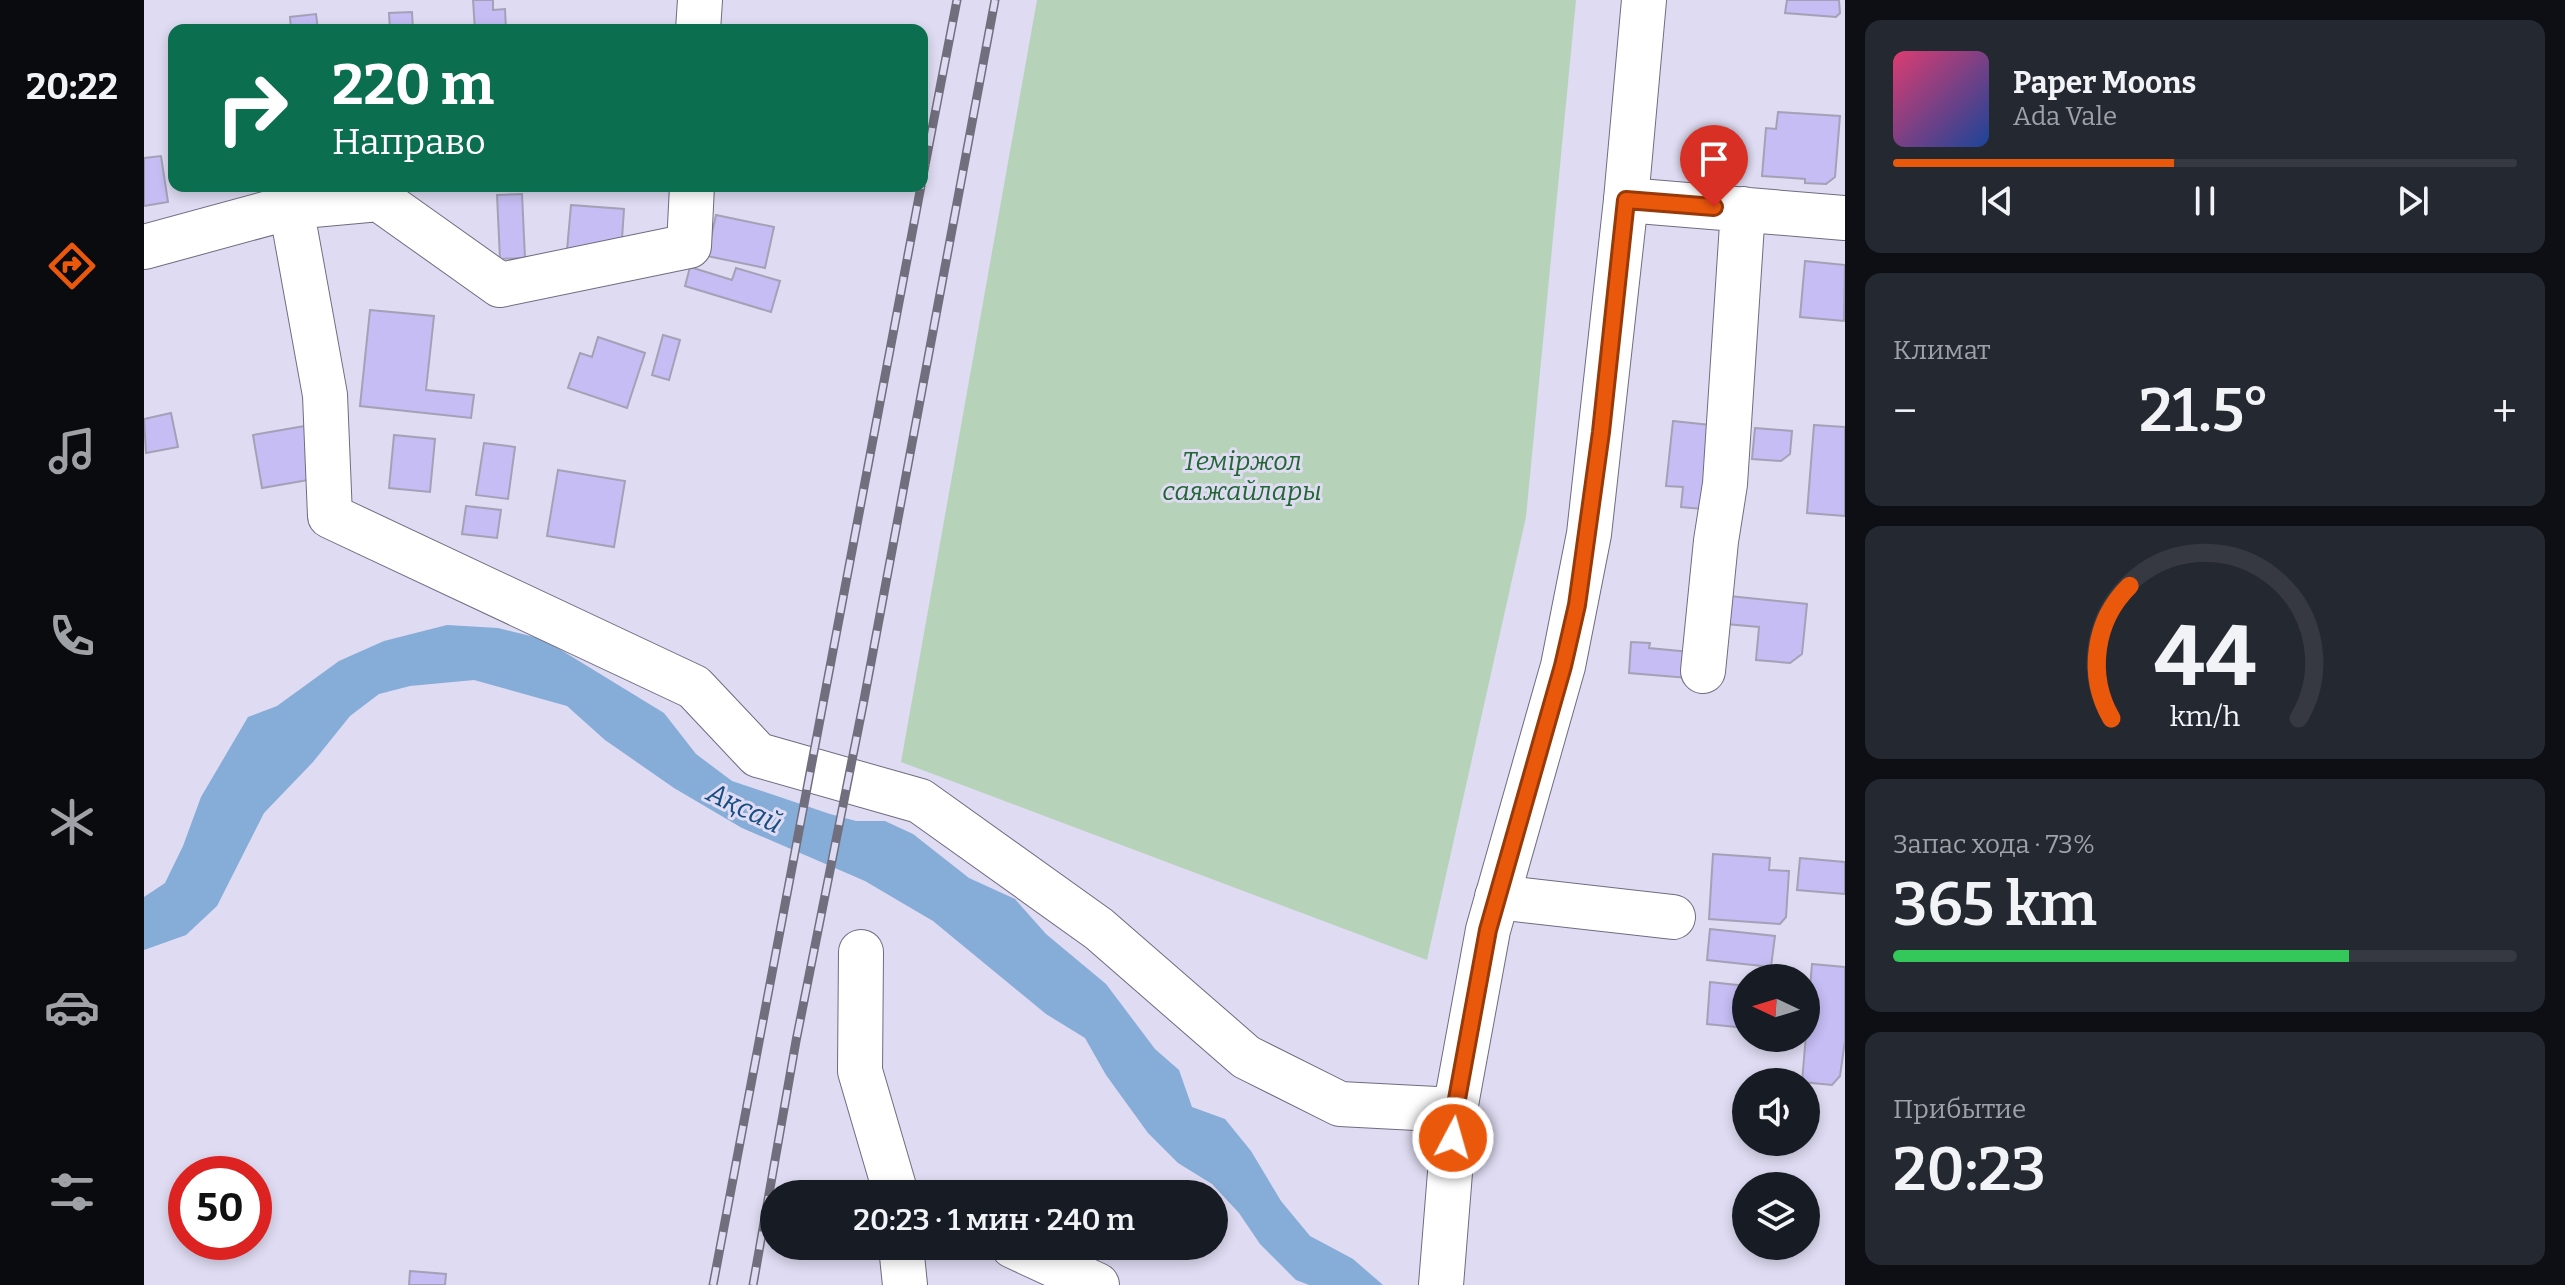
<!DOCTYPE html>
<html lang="ru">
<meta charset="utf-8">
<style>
body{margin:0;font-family:Bitter,serif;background:#242831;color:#f1f3f6;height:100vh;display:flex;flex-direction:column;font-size:30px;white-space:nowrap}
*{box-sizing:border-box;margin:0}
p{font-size:26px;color:#9ea1a6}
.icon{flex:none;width:44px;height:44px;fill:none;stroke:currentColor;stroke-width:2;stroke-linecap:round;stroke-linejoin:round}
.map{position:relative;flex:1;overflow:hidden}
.sheet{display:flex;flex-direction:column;gap:20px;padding:20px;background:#0d0f14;width:720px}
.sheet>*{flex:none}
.hud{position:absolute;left:24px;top:24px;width:760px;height:168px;border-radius:16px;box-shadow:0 4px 12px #0003;background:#0b6e4f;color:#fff;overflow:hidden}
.needle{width:52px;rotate:274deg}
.buttons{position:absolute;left:1588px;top:964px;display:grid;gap:16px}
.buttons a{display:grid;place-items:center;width:88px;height:88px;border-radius:50%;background:#171b24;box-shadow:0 4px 12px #0003;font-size:40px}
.speed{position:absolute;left:24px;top:1156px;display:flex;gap:16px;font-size:40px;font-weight:700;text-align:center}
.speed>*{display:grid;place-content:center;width:104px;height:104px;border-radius:50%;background:#171b24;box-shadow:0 4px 12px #0003;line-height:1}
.speed .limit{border:12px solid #d22;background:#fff;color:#111}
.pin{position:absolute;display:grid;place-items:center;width:68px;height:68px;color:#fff;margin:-82px -34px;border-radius:50% 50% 50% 0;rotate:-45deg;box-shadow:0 0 8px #0007}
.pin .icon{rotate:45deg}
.me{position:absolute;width:88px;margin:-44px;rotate:6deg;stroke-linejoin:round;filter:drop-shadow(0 0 6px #0008)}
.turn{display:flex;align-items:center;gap:28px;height:168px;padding:0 32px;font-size:36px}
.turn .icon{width:104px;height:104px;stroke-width:2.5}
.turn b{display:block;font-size:56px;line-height:68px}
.big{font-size:60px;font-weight:600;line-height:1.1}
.sheet .tile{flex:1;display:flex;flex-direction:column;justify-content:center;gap:12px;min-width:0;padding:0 28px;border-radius:16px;background:#242831}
.sheet .dial{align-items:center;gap:0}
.dial svg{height:208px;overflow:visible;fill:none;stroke:#363941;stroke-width:7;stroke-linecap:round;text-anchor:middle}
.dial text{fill:#f1f3f6;stroke:none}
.song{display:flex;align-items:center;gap:24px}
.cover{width:96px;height:96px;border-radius:12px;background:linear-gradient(135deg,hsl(340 70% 55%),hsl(220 70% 35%))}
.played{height:8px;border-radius:4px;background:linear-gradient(90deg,#ea580c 45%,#363941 45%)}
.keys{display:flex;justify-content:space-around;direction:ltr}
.heat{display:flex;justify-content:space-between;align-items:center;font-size:44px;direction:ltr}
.charge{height:12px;border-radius:6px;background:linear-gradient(90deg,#34c759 73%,#363941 0)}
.trip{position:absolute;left:616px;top:1180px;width:468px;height:80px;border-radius:40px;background:#171b24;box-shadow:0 4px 12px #0003;font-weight:600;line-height:80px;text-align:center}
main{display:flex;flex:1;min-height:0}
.dock{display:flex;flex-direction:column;width:144px;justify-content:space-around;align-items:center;background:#090b0e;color:#9ea1a6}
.dock .icon{width:56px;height:56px}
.dock .selected{color:#ea580c}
.dock b{font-size:36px;color:#f1f3f6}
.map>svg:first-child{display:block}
.green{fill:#b6d3b9}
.water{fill:#86acd8}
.building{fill:#c5bdf3;stroke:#a4a1b7;stroke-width:2}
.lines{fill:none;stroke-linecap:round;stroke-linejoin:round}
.minor-casing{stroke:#6f6c80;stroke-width:46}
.major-casing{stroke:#6f6c80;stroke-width:46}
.minor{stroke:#fff;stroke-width:44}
.major{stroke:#fff;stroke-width:44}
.rail-casing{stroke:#716f7d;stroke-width:9}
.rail{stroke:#dedbf2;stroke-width:6;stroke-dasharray:18;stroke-linecap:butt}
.route-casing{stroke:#983908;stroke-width:20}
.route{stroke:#ea580c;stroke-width:14}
.labels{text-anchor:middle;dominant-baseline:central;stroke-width:6;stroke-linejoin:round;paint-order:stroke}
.park-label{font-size:26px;font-style:italic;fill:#263;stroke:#dedbf2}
.water-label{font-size:28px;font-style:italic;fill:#174d83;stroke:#dedbf2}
</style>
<main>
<nav class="dock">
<b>20:22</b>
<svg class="icon selected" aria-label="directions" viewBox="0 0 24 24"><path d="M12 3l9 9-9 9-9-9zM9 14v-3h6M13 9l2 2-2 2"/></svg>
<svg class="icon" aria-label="music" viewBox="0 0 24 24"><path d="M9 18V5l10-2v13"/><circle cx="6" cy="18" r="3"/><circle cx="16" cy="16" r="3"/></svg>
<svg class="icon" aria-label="phone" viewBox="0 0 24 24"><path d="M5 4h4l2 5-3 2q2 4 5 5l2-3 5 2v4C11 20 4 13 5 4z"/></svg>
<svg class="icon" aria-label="climate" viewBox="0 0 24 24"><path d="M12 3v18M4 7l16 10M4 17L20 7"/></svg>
<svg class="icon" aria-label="car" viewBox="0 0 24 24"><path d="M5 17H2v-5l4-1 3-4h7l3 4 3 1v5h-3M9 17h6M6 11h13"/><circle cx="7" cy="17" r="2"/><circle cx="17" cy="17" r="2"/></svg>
<svg class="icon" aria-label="filters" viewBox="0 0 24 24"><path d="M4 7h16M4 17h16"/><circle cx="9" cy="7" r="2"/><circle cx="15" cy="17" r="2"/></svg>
</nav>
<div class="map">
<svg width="1701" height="1285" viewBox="0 0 1701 1285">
<rect width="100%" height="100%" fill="#dedbf2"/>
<path class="green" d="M893 0H1432L1382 517 1283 960 757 762Z"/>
<path class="water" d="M303 625 354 628 399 639 520 713 552 754 588 781 686 814 712 821H741L769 834 825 878 871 899 902 934 962 984 1011 1049 1035 1070 1048 1107 1081 1119 1107 1151 1137 1201 1166 1236 1209 1259 1239 1285H1165L1152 1280 1116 1244 1095 1213 1068 1184 1034 1163 1004 1133 962 1075 941 1038 902 1014 789 921 721 881 598 828 530 788 461 740 423 706 330 680 266 686 235 694 206 716 169 762 120 813 73 906 42 935 0 950V897L21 883 39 846 57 797 104 717 133 706 195 661 240 641Z"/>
<path class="building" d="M329 0H349V10L361 9 362 30H331Z
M1643 0H1695L1696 13 1692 17 1641 13Z
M268 12 269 30H246L245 13Z
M172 14 174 30H147L146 17Z
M1634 112 1696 116 1691 177 1682 184 1661 183V179L1618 176 1622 128 1632 129Z
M17 156 24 202 0 206V158Z
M348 186H409V188L348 190Z
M378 194 381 258 356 259 353 195Z
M427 205 480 209 477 254 423 250Z
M572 215 630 227 621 268 563 256Z
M1661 261 1701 265 1700 321 1656 317Z
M546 267 588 280 592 268 636 281 627 312 541 286Z
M226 310 290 316 282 390 330 395 327 418 216 406Z
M519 335 536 340 525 380 508 375Z
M454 337 501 353 483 408 424 388 436 353 448 357Z
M27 413 34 447 2 453 0 419Z
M1529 421 1566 425 1558 509 1537 507 1539 487 1522 486Z
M1670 425 1701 427V516L1663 513Z
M161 426 170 479 118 488 109 435Z
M1611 428 1648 431 1646 454 1637 461 1608 459Z
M250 435 291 439 286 492 245 488Z
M340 443 371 447 364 499 332 495Z
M414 470 481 481 470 547 403 536Z
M322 506 357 510 353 538 318 534Z
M1585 596 1663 604 1658 654 1646 663 1612 660 1615 627 1582 624Z
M1487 642 1506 643 1505 648 1546 652 1544 678 1485 673Z
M1569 854 1626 858 1625 870 1645 871 1642 917 1636 924 1565 919Z
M1656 858 1701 862V894L1653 890Z
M1566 929 1631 936 1627 967 1563 960Z
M1668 964 1701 967V1041L1696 1076 1688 1085 1658 1082Z
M1566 982 1602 986V1028L1563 1024Z
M266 1271 302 1274 301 1285H265Z"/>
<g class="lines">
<g class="minor-casing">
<path id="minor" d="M554 30 556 0
M1482 200 1701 218
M147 207 181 395 186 516 550 687 614 755 776 801 955 929 1102 1057 1196 1104 1311 1110
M0 247 147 207 235 199 356 285 545 246 548 186
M1559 671 1572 541 1581 484 1599 209
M1353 897 1529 917
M717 952 716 1071 752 1194
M757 1246 761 1285
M869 1246 953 1285"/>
</g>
<g class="major-casing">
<path id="major" d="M1297 1285 1311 1110 1344 930 1419 666 1445 534 1482 200 1500 0"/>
</g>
<use href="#minor" class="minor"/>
<use href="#major" class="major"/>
<g class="rail-casing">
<path id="rail" d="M778 181 813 0
M569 1285 777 186
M609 1285 652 1041 720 700 851 0"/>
</g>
<use href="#rail" class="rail"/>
</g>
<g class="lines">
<g class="route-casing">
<path id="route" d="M1309 1138 1311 1110 1344 930 1419 666 1433 605 1457 432 1482 200 1570 207"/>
</g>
<use href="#route" class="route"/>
</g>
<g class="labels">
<g class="park-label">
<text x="1098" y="461">Теміржол<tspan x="1098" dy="30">саяжайлары</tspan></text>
</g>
<g class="water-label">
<text transform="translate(601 808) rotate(26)">Ақсай</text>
</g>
</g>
</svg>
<div class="buttons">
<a><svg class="needle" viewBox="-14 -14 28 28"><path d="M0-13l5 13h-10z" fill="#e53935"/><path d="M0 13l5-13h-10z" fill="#9ea1a6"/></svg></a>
<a><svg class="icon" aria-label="sound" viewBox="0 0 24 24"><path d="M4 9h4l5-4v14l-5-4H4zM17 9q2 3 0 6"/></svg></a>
<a><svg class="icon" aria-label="layers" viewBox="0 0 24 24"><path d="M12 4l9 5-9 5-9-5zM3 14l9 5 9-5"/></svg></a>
</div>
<div class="speed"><div class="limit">50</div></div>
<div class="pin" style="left:1570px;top:207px;background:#d93025"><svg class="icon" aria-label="arrive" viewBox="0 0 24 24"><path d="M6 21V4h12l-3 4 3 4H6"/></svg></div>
<svg class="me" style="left:1309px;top:1138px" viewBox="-20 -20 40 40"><circle r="17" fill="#ea580c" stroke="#fff" stroke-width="3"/><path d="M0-11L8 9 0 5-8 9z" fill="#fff"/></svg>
<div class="trip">20:23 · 1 мин · 240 m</div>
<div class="hud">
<div class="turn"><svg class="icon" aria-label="right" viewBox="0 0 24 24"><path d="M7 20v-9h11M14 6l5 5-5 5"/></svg><div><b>220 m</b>Направо</div></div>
</div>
</div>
<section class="sheet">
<div class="tile">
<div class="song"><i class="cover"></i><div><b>Paper Moons</b><p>Ada Vale</p></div></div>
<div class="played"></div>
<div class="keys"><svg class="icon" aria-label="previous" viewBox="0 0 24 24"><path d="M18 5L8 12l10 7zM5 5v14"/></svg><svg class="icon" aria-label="pause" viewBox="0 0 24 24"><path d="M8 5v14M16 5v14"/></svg><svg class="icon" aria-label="next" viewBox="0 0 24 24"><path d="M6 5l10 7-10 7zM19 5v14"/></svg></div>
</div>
<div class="tile"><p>Климат</p>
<div class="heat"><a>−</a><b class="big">21.5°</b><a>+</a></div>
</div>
<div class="tile dial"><svg viewBox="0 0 100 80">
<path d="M14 69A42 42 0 1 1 86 69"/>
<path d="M14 69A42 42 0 0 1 21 18" stroke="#ea580c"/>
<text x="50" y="56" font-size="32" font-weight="700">44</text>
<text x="50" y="72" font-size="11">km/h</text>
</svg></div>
<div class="tile"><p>Запас хода · 73%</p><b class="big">365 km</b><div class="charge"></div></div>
<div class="tile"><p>Прибытие</p><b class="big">20:23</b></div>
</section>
</main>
